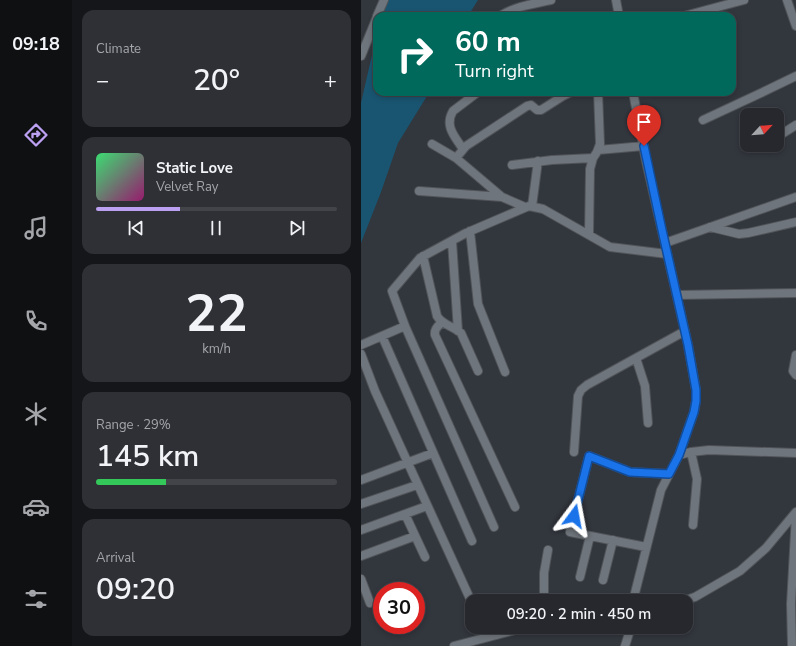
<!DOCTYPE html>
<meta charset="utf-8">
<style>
body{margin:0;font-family:"Nunito Sans",sans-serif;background:#2e3036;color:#f1f3f6;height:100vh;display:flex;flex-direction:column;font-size:15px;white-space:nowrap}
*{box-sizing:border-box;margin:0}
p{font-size:13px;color:#a4a6aa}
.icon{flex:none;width:22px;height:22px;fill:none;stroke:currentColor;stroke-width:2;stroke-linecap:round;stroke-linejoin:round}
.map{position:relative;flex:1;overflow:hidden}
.side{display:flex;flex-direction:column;gap:10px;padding:10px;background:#151619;width:289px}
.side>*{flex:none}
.banner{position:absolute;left:12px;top:12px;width:363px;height:84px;border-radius:12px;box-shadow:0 2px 6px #0003,0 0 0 1px #42444a;background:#00695c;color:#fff;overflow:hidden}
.needle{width:26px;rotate:64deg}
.tools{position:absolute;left:379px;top:108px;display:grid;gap:8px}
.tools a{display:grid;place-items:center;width:44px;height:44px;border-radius:8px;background:#26282e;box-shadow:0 2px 6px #0003,0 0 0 1px #42444a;font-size:20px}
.speed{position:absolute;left:12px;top:582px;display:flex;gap:8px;font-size:20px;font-weight:700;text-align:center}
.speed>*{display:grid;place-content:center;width:52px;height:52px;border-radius:50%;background:#26282e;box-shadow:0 2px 6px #0003,0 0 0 1px #42444a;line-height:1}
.speed .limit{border:6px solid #d22;background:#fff;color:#111}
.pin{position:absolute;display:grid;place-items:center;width:34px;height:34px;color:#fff;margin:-41px -17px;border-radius:50% 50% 50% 0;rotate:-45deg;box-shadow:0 0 4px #0007}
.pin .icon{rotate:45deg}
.me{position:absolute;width:44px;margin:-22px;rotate:13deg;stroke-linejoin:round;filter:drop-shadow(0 0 3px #0008)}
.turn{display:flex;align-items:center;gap:14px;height:84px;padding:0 16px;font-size:18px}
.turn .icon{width:52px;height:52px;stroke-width:2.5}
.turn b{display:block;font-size:28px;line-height:34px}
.big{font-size:30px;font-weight:600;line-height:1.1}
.side .tile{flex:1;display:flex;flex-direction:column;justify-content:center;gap:6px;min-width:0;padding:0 14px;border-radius:12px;background:#2e3036}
.side .dial{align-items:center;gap:0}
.dial b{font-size:52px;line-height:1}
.song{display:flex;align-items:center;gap:12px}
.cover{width:48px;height:48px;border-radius:6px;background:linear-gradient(135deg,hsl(140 70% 55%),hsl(320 70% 35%))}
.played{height:4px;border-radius:2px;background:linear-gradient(90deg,#bca0f2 35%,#42444a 35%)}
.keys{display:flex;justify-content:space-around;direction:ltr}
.heat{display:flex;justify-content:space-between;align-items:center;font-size:22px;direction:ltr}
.charge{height:6px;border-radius:3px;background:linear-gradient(90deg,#34c759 29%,#42444a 0)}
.trip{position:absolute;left:104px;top:594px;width:228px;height:40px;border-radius:12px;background:#26282e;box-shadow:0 2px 6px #0003,0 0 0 1px #42444a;font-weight:600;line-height:40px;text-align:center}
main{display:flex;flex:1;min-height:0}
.tabs{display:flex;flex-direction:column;width:72px;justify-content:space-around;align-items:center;background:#0f1012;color:#a4a6aa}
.tabs .icon{width:28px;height:28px}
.tabs .active{color:#bca0f2}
.tabs b{font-size:18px;color:#f1f3f6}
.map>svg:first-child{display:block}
.water{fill:#195571}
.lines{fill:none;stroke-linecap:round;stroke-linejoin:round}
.minor-casing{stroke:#505459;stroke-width:10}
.minor{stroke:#6f757c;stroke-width:8}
.route-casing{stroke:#114b97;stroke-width:10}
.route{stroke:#1a73e8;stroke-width:7}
</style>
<main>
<nav class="tabs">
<b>09:18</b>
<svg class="icon active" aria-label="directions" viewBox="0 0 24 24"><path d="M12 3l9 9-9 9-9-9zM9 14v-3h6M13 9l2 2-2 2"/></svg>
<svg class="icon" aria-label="music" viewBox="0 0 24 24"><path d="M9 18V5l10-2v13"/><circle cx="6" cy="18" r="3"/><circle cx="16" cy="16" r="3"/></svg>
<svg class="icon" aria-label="phone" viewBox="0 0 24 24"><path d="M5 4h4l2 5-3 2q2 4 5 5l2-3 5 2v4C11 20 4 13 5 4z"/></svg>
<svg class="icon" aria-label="climate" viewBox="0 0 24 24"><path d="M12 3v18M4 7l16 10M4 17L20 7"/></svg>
<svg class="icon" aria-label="car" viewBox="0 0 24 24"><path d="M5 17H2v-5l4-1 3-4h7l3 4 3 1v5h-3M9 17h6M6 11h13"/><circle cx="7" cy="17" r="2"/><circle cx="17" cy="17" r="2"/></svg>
<svg class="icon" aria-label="filters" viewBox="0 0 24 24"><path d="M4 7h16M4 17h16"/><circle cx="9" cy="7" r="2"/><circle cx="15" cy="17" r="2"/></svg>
</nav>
<section class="side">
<div class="tile"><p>Climate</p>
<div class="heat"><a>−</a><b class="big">20°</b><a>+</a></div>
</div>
<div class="tile">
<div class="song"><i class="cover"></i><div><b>Static Love</b><p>Velvet Ray</p></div></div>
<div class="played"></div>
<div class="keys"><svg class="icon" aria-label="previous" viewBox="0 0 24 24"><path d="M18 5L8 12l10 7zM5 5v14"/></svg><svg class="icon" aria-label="pause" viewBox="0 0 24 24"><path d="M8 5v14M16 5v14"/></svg><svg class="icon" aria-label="next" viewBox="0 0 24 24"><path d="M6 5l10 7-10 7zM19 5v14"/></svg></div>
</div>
<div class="tile dial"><b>22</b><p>km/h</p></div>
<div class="tile"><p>Range · 29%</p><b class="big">145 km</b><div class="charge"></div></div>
<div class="tile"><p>Arrival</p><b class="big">09:20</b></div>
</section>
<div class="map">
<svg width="435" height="646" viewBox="0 0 435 646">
<rect width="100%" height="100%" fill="#32363d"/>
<path class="water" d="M23 0H117L107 16H20Z
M16 33V92H67L66 96 37 143 20 192 0 243V103Z"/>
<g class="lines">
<g class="minor-casing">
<path id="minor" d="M255 0 258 16
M426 0 435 26
M16 16 23 0
M139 16C155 6 172 4 190 0
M323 16 383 0
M0 56 16 17
M342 120 402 92 435 76
M416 137 435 125
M71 144 95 158 141 197
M102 149C94 137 83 126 92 111L117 92
M237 150 283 146
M95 158 105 146 166 106 170 105 176 110H180L202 96 210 92
M151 165 191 160 232 158
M58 191 141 197 164 207
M171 206 177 161
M349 227 378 234 387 233 435 222
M109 231 117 304 144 372
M228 235 229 169 232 158 236 152 239 144 237 92
M91 241 97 331
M304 243 435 197
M62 256 76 316C81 325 92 326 100 333L117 371
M316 295 435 293
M81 322C77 326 73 329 74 335L154 507
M44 326 133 527
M21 336 111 541
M0 345 44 326 31 291 59 258 105 233 168 206 182 209 249 247 306 254
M0 354 14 391 111 603
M435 355 432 371 435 375
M275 358 284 386 287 423
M213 452 217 396 220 390 226 385 324 331
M330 452 336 479 332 525
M318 455 330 452 348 450 435 453
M0 480 72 453
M0 504 56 485
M44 514 64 557
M0 530 66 506
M285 547 209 532 228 456 269 472 308 474
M0 556 54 536
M219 577 229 536
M0 579 9 603
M242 580 252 540
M183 601V573L187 550
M272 601 300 490 318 455 333 412 335 401V390L327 345 285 161 272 92
M322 601 334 597 379 571 405 548 435 512
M123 627 127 636
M93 646 166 627
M264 646 270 627
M431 646 430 604 435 515"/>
</g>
<use href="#minor" class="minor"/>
</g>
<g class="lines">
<g class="route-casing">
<path id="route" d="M213 516 228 456 269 472 308 474 318 455 333 412 335 401V390L327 345 301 230 283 146"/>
</g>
<use href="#route" class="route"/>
</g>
</svg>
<div class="tools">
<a><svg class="needle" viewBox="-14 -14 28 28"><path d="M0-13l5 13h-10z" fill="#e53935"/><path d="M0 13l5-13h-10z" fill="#a4a6aa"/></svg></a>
</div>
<div class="speed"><div class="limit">30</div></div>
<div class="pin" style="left:283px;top:146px;background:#d93025"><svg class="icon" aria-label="arrive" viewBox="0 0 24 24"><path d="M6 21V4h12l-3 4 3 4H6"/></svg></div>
<svg class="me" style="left:213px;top:516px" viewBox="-20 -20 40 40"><path d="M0-17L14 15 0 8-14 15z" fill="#1a73e8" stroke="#fff" stroke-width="4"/></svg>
<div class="trip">09:20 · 2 min · 450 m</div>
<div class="banner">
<div class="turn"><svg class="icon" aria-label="right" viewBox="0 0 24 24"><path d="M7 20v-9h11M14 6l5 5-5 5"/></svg><div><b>60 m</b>Turn right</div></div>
</div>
</div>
</main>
